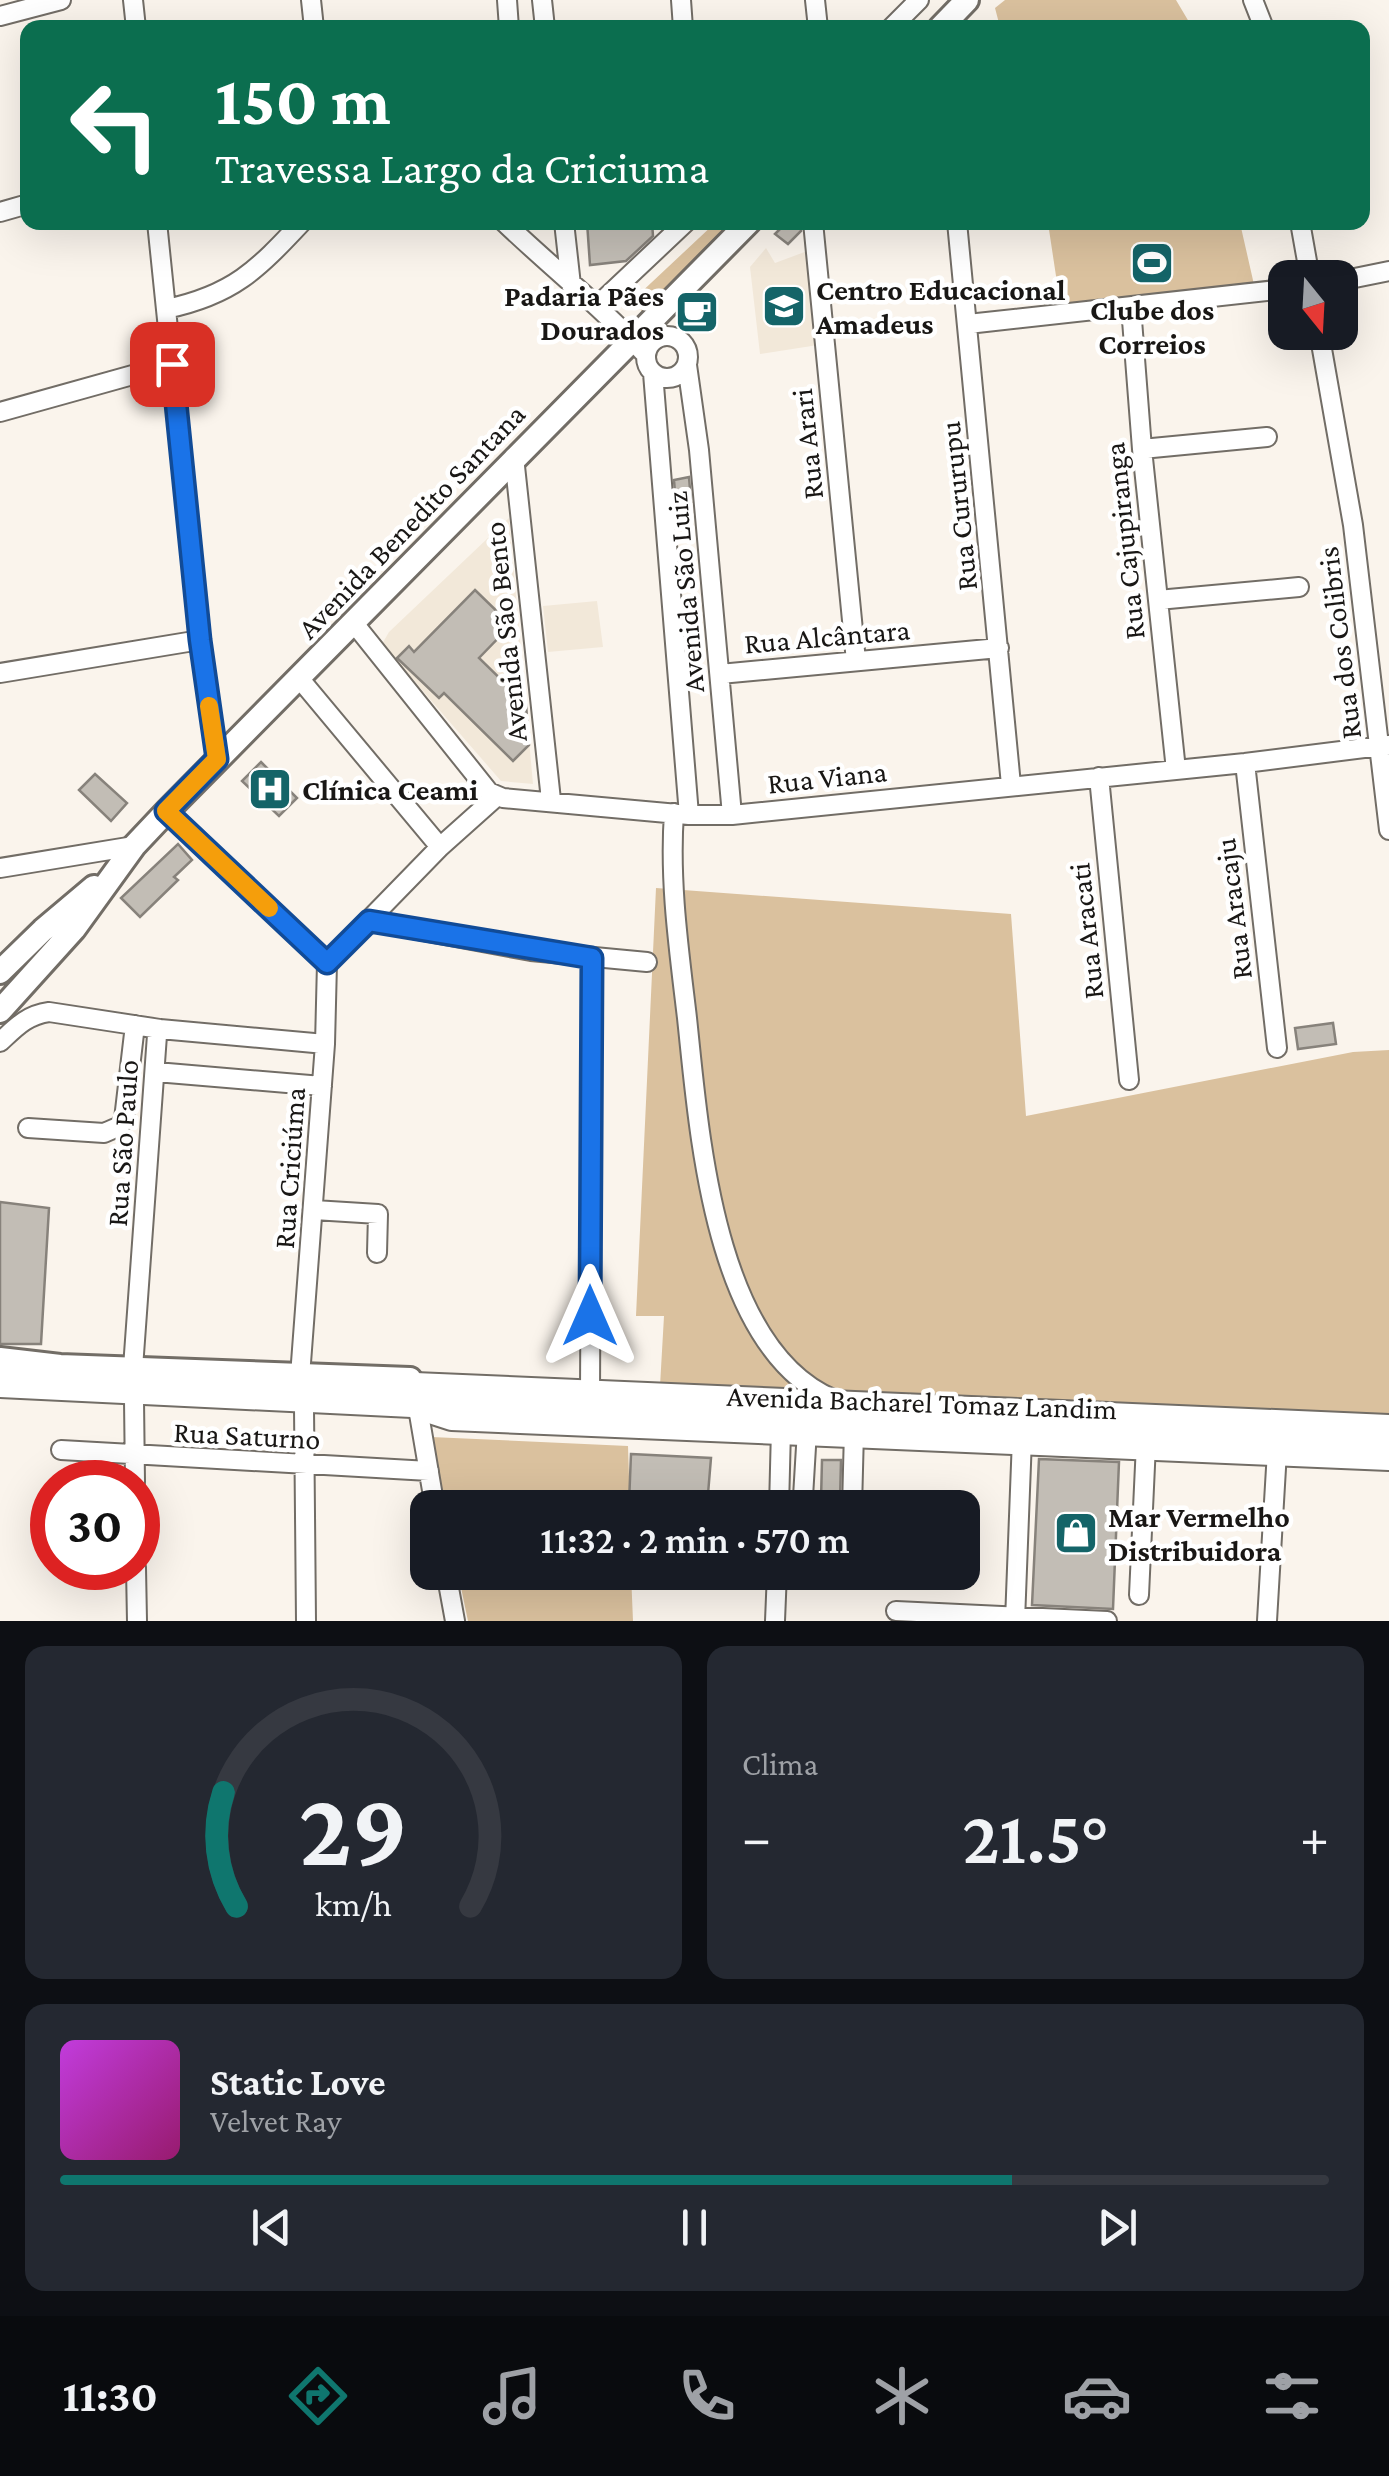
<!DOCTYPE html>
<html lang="pt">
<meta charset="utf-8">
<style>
body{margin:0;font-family:"Crimson Pro",serif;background:#242831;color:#f1f3f6;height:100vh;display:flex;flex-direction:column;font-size:38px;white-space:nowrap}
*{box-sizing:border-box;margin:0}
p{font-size:32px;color:#9ea1a6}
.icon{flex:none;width:55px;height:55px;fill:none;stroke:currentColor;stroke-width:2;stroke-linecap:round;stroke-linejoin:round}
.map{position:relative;height:1621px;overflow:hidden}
.sheet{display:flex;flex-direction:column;gap:25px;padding:25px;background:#0d0f14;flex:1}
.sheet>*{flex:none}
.hud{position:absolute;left:20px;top:20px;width:1350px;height:210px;border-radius:20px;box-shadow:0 10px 40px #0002;background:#0b6e4f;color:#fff;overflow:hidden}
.needle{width:65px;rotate:162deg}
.buttons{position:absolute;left:1268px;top:260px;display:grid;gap:20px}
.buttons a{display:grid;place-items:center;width:90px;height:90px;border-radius:20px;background:#171b24;box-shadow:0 10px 40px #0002;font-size:50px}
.speed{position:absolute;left:30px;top:1460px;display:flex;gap:20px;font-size:50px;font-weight:700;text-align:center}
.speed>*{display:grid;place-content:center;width:130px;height:130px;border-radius:50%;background:#171b24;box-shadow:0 10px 40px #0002;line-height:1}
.speed .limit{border:15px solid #d22;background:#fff;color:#111}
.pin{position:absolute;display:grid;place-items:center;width:85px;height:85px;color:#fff;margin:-42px;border-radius:20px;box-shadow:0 5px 15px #0006}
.me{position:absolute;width:110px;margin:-55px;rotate:0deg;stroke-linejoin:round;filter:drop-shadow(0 0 8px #0008)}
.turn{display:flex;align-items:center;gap:35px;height:210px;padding:0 30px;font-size:45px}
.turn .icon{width:130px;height:130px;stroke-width:2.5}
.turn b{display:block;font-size:70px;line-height:85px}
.big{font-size:75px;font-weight:600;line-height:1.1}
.sheet .card{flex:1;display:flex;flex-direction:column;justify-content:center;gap:15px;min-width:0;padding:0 35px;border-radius:20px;background:#242831}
.sheet .dial{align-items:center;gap:0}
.dial svg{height:260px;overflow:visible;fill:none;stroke:#363941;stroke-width:7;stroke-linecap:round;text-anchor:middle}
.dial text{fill:#f1f3f6;stroke:none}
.song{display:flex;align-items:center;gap:30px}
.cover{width:120px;height:120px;border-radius:15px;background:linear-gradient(135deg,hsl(290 70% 55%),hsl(320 70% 35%))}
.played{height:10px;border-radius:5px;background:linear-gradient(90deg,#0f766e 75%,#363941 75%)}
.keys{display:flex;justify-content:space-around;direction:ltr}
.heat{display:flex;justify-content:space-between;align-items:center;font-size:55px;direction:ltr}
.sheet .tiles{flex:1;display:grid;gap:25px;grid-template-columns:1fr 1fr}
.card:last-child{grid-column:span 2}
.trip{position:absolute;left:410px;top:1490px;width:570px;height:100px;border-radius:20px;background:#171b24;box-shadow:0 10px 40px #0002;font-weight:600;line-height:100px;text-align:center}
.dock{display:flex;height:160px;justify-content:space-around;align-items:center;background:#090b0e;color:#9ea1a6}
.dock .icon{width:70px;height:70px}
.dock .current{color:#0f766e}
.dock b{font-size:45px;color:#f1f3f6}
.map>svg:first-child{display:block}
.built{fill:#f2e8d9}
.green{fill:#dac19e}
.building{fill:#c2bdb5;stroke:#87827b;stroke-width:2.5}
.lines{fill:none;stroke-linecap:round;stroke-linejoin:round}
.minor-casing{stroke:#726d66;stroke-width:22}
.major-casing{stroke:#726d66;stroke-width:28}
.highway-casing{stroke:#726d66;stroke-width:32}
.minor{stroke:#fff;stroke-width:18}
.major{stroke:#fff;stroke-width:22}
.highway{stroke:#fff;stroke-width:28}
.route-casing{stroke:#114b97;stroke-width:25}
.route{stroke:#1a73e8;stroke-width:18}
.slow{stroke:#f59e0b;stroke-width:18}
.labels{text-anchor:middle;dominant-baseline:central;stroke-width:9;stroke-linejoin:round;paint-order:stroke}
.poi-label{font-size:30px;font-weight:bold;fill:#191715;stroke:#fff;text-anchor:start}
.street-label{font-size:30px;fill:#191715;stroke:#fff}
</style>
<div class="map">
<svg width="1389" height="1621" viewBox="0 0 1389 1621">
<rect width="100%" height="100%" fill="#faf4ec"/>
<path class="built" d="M766 248 775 263 810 250 818 345 760 354 750 267Z
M509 518 533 784 501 781 382 644 389 632Z
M597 601 603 647 548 652 543 606Z"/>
<path class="green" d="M1005 0H1176L1192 27H1000L995 8Z
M715 223H731L705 250 684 281 643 314 635 298Z
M1048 223H1240L1255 289 1061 309Z
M656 888 1011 914 1026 1116 1353 1052 1389 1050V1417L660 1386 664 1316H636Z
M431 1437 628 1446 630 1507H445Z
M458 1573H631L633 1621H468Z"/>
<path class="building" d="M587 222H652L653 236 626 261 590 265Z
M787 222H801V231L788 244 775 234Z
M689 477 691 502 676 505 674 480Z
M475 590 511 625 479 658 526 704 529 745 513 761 444 693 439 698 397 658 409 646 414 652Z
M261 762 297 798 279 816 242 781Z
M95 774 127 803 111 821 79 790Z
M178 844 192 860 174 877 178 880 140 917 121 898Z
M1333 1023 1336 1044 1298 1049 1295 1028Z
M0 1202 49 1208 41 1344H0Z
M631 1454 711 1458 707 1506 629 1503Z
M1039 1459 1119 1462 1113 1609 1032 1605Z
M822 1460H841L840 1501 821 1500Z"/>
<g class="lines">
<g class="minor-casing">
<path id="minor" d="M133 0 136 28
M311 0 314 28
M507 0 509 28
M542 0 545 28
M681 0 683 28
M815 0 818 28
M1253 0 1264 28
M0 16 61 0
M891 28 919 0
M0 212 28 204
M157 222 200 640 217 759
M504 222C551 267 602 307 646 355
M564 222 571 285
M813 222 856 661
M957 222 1011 785
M1300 222 1310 278
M1340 281 1389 271
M598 305 686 222
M1131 307 1142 449 1176 770
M166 309C233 295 257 270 302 222
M968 324 1285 289
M1319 332 1353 525 1389 830
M646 357a21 21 0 1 1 42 0a21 21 0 1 1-42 0Z
M687 365 699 450 732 815
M653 373 689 815
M0 412 172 364
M1142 449 1267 437
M514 457 551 800
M1158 600 1299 587
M353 622 489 792 503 798 689 815H732L1245 763 1389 745
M0 673 200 640
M720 674 999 648
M299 678 440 847
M1245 763 1277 1048
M1099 777 1129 1080
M167 811 327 963
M674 813C669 882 679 950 687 1018 699 1130 713 1350 835 1400
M0 868 134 846
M369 921 531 951 647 962
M327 963 440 847 496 797
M0 1042C16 1027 27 1015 49 1012L160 1029 325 1044
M156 1072 322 1086
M28 1128 104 1133 120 1126 124 1119 135 1025
M314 1210 378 1214 377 1253
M133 1368 157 1035 160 1029
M300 1376 325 1044 327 963
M590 1395 592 959
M134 1400 135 1482
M304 1408 306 1621
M419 1414 435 1508
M61 1450 429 1471
M779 1508 781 1429
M799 1508 803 1497 807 1430
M852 1508 854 1431
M136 1568 137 1621
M446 1572 455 1621
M1139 1595 1146 1444
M896 1611 1107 1621
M775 1621 777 1572
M1015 1621 1022 1438
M1267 1621 1277 1451"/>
</g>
<g class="major-casing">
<path id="major" d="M940 28 967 0
M0 972 43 930 94 887
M0 1011 74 929 134 846 167 811 749 222
M0 1359 60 1366 410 1379"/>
</g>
<g class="highway-casing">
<path id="highway" d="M0 1383 412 1403 452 1416 1389 1456
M391 1386 1389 1429"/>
</g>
<use href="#minor" class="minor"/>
<use href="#major" class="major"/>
<use href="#highway" class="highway"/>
</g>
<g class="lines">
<g class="route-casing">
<path id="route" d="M172 364 200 640 217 759 166 811 327 963 369 921 592 958 590 1316"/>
</g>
<use href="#route" class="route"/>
<path class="slow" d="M209 706 217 759 166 811 269 908"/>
</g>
<defs>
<g id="stadium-square" transform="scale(2.25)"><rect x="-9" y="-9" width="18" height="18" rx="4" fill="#146468" stroke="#fff"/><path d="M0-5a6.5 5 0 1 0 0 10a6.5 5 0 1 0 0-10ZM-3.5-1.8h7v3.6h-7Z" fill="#fff"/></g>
<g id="school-square" transform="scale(2.25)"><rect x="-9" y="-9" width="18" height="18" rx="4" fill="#146468" stroke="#fff"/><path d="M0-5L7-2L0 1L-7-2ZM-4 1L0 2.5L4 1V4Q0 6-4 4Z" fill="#fff"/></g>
<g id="cafe-square" transform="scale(2.25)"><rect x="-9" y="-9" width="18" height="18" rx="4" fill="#146468" stroke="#fff"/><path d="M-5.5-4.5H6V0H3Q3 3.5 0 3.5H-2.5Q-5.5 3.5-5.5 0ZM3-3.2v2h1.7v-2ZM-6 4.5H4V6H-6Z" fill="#fff"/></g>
<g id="hospital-square" transform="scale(2.25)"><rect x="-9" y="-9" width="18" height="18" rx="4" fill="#146468" stroke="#fff"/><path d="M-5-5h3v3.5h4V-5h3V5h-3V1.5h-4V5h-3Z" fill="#fff"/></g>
<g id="shop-square" transform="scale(2.25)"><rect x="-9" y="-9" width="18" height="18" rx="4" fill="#146468" stroke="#fff"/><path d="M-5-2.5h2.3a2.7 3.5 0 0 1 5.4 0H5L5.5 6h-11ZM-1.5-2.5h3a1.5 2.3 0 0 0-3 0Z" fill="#fff"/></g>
</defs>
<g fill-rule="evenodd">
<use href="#stadium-square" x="1152" y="263"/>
<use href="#school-square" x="784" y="306"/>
<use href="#cafe-square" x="697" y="312"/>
<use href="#hospital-square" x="270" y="789"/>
<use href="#shop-square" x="1076" y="1533"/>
</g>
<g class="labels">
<g class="poi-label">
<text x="816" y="289">Centro Educacional<tspan x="816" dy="34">Amadeus</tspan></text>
<text x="664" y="295" text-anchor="end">Padaria Pães<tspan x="664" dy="34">Dourados</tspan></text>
<text x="1152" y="309" text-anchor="middle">Clube dos<tspan x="1152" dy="34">Correios</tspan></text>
<text x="302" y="789">Clínica Ceami</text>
<text x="1108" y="1516">Mar Vermelho<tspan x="1108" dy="34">Distribuidora</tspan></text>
</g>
<g class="street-label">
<text transform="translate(807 444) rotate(-96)">Rua Arari</text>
<text transform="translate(958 506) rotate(-96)">Rua Cururupu</text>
<text transform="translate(411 521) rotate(-46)">Avenida Benedito Santana</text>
<text transform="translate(1124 541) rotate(-96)">Rua Cajupiranga</text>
<text transform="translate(685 592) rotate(-95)">Avenida São Luiz</text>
<text transform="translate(505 632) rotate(-96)">Avenida São Bento</text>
<text transform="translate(827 636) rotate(-5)">Rua Alcântara</text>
<text transform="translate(1339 643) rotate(-97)">Rua dos Colibris</text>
<text transform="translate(827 777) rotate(-6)">Rua Viana</text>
<text transform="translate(1233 909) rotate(-97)">Rua Aracaju</text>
<text transform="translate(1086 931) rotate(-96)">Rua Aracati</text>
<text transform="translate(122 1143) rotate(-86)">Rua São Paulo</text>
<text transform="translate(289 1168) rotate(-86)">Rua Criciúma</text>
<text transform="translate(922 1402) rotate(2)">Avenida Bacharel Tomaz Landim</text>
<text transform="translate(247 1435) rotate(3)">Rua Saturno</text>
</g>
</g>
</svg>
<div class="buttons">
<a><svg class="needle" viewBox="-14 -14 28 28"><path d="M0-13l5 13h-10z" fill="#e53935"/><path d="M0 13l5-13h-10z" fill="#9ea1a6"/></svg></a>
</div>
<div class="speed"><div class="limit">30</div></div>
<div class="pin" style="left:172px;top:364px;background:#d93025"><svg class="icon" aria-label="arrive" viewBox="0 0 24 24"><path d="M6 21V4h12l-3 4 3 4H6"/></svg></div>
<svg class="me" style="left:590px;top:1316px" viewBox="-20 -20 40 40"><path d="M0-17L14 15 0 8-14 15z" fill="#1a73e8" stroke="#fff" stroke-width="4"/></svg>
<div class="trip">11:32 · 2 min · 570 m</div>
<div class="hud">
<div class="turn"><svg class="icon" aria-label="left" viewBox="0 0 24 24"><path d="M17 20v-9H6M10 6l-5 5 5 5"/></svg><div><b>150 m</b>Travessa Largo da Criciuma</div></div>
</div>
</div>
<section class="sheet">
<div class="tiles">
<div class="card dial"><svg viewBox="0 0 100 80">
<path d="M14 69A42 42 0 1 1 86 69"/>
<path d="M14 69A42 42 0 0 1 10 34" stroke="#0f766e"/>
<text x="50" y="56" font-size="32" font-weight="700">29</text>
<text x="50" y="72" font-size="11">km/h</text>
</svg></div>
<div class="card"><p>Clima</p>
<div class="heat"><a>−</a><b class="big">21.5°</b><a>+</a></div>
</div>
<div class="card">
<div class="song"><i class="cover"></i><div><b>Static Love</b><p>Velvet Ray</p></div></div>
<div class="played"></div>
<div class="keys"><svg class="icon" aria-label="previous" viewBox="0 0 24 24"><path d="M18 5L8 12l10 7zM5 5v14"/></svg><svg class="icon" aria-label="pause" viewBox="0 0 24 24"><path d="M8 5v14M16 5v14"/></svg><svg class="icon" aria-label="next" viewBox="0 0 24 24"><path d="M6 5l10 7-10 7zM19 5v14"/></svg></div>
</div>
</div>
</section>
<nav class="dock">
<b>11:30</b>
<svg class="icon current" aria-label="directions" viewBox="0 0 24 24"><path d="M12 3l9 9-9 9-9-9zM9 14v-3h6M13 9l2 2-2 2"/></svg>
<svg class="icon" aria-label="music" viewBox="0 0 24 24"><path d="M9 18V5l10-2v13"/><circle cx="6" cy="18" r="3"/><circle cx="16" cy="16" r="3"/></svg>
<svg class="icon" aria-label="phone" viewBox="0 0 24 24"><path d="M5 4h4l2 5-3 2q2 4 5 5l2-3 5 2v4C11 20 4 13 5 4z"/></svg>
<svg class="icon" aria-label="climate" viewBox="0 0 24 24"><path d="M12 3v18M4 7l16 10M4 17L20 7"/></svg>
<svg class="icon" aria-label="car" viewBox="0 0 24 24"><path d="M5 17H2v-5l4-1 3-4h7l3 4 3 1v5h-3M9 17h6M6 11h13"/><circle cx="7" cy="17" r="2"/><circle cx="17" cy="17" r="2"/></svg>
<svg class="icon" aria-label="filters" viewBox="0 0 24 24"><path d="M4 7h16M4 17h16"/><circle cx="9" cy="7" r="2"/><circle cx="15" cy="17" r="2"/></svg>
</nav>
